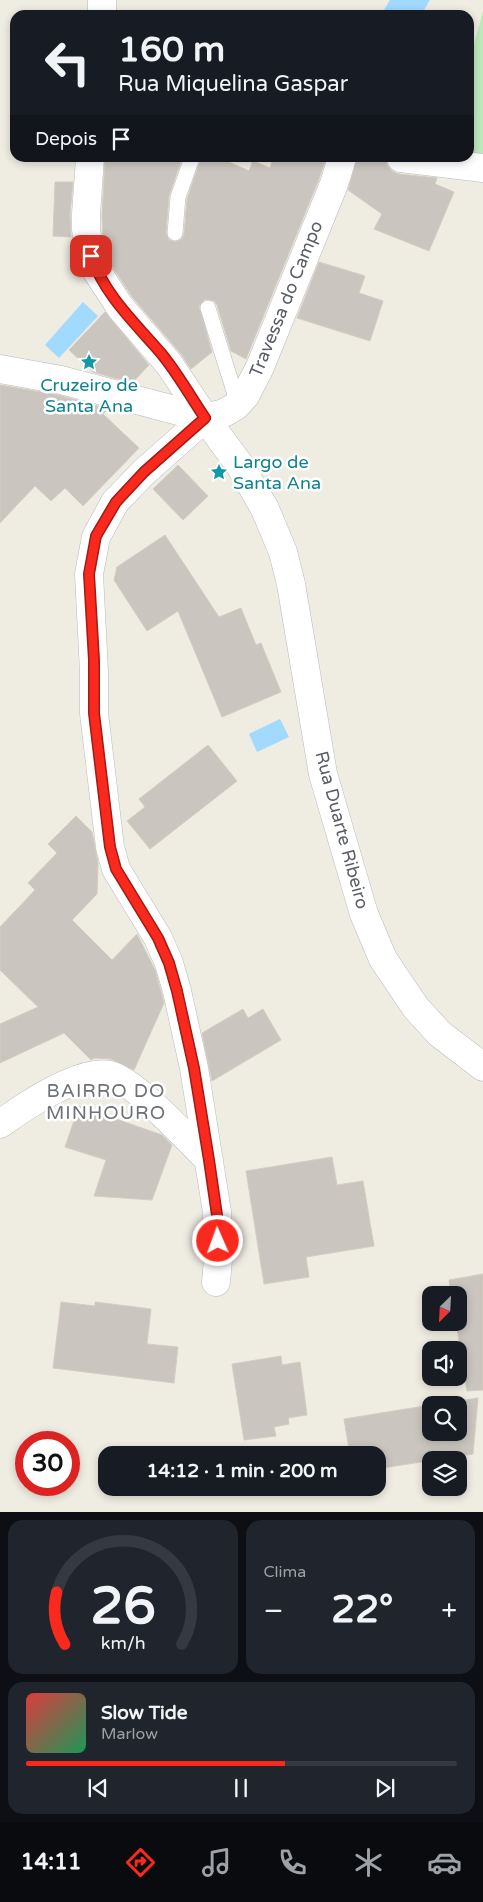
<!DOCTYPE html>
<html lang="pt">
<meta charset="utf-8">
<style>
body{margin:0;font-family:"Varela Round",sans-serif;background:#20242c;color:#f1f3f6;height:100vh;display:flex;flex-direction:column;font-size:19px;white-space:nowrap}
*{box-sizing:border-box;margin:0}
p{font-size:16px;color:#9ea1a6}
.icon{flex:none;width:28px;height:28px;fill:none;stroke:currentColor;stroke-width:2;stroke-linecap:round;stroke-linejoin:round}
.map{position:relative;height:1512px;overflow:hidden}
.details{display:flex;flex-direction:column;gap:8px;padding:8px;background:#0d0f14;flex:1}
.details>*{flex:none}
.guide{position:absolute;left:10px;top:10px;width:464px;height:152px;border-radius:15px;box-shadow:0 2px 8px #0003;background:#171b24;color:#f1f3f6;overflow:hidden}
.needle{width:32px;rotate:204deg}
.fabs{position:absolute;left:422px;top:1286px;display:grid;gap:10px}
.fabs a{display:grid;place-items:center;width:45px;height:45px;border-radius:10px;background:#171b24;box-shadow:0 2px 8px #0003;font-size:25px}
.speed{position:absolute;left:15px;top:1431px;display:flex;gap:10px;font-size:25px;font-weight:700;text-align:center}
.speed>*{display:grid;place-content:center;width:65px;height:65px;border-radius:50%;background:#171b24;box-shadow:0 2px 8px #0003;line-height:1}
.speed .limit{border:8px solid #d22;background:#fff;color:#111}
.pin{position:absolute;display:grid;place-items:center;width:42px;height:42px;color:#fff;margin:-21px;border-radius:10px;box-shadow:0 2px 8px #0006}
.me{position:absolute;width:55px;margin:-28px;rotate:358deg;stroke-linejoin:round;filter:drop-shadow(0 0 4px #0008)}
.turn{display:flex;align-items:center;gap:18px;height:105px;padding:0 25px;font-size:22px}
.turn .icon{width:65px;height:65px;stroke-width:2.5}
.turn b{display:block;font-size:35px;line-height:42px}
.then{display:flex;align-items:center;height:48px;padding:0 25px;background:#0003;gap:10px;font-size:19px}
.big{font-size:38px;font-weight:700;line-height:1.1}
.details .card{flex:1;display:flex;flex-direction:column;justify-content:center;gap:8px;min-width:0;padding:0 18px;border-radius:15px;background:#20242c}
.details .dial{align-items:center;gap:0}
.dial svg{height:130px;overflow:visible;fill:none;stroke:#363941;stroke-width:7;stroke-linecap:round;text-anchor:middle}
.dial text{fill:#f1f3f6;stroke:none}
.song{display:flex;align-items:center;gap:15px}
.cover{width:60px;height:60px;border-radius:8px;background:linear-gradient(135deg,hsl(0 70% 55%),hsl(150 70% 35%))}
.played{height:5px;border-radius:2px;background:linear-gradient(90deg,#f9291e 60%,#363941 60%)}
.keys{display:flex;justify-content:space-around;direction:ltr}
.heat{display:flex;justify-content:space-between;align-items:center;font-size:28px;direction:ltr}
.details .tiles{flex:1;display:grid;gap:8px;grid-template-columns:1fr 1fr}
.card:last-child{grid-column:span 2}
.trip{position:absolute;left:98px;top:1446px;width:288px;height:50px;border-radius:15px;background:#171b24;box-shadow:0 2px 8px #0003;font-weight:700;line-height:50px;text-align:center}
.tab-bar{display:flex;height:80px;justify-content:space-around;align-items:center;background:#090b0e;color:#9ea1a6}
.tab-bar .icon{width:35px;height:35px}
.tab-bar .current{color:#f9291e}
.tab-bar b{font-size:22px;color:#f1f3f6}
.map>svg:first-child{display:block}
.green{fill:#bee9bc}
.water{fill:#a2d9ff}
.building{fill:#cac6bf;stroke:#d4cdc0}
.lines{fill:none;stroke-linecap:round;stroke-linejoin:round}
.lane-casing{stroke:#b8bbc0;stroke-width:16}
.street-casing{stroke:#b8bbc0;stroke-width:29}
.lane{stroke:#fff;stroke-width:15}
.street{stroke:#fff;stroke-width:28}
.route-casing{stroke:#a21b14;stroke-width:12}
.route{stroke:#f9291e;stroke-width:9}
.labels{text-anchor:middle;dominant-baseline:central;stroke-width:5;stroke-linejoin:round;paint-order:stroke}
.street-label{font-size:18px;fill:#5b5f65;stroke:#fff}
.culture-label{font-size:18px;fill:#0d838f;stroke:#fff}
.neighbourhood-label{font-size:19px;letter-spacing:1px;fill:#6c7277;stroke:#fff}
</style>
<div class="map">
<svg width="483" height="1512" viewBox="0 0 483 1512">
<rect width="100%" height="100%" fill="#efece2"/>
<path class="green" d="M483 11V157L469 153V63Z"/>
<path class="water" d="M390 0H430L421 15H381Z
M83 302 98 316 59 358 45 345Z
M280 719 289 737 257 752 249 734Z"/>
<path class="building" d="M105 158H182L169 196 166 233 169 240 175 242 182 239 184 234 187 199 201 158H220L249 171 253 161 270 168 273 158H326L319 179 246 359 231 351 217 305 214 301 205 299 199 306 212 352 191 369 181 354 133 298 110 263 103 240 102 215Z
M357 158H386L387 165 392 171 399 174 437 178 435 184 454 192 429 251 374 229 382 214 348 190Z
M55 182H73L70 214 71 237 53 236Z
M319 262 365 276 359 293 383 301 370 341 297 318Z
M105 312 149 365 132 383 93 372 69 350Z
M0 385 58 395 108 409 103 414 139 448 83 506 65 488 51 501 35 486 0 523Z
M178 465 208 496 183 520 153 489Z
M165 535 219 617 241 608 256 645 261 643 281 692 222 717 178 611 147 631 114 580 117 567Z
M208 745 237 781 150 849 127 821 145 807 139 799Z
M76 816 92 832 98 863 97 894 72 920 112 960 137 934 155 970 162 995 164 1003 134 1070 111 1059 95 1058 91 1060 64 1033 0 1063V1024L38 1007 0 970V927L35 890 28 883 57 853 48 844Z
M243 1009 248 1018 263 1009 281 1040 212 1081 202 1033Z
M79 1106 162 1135 172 1145 152 1200 94 1196 106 1160 65 1147Z
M332 1157 337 1185 363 1181 374 1246 306 1257 309 1277 264 1284 246 1171Z
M483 1274V1390L467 1391 456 1322H459V1295H451L449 1280Z
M61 1302 95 1306V1302L151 1309 147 1344 178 1347 174 1383 53 1368Z
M281 1356 282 1365 300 1362 307 1415 288 1418 289 1424 274 1427 276 1436 244 1440 232 1364Z
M478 1398 473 1454 376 1469V1455H350L344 1419 431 1405V1432H459V1405H433Z"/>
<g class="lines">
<g class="lane-casing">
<path id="lane" d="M175 233 178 197 192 158
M208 308 238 404"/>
</g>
<g class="street-casing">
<path id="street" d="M102 0V15
M90 158 86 214V229L88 243 96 270 120 307 169 364 205 418 239 464 265 509 283 552 291 584 323 774 364 914 383 959 416 1008 440 1034 483 1067
M401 158 483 168
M0 369 61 380 205 418
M0 1124C25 1106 80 1069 110 1075 135 1081 188 1140 209 1160
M216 1282 218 1260 217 1212 194 1068 177 991 169 963 158 938 116 869 110 847 94 713V672L89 574 96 537 115 502 144 472 205 418 224 413 236 406 245 396 260 367 334 184 342 158"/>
</g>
<use href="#lane" class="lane"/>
<use href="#street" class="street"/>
</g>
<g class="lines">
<g class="route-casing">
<path id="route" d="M91 256C105 295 133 321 160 352 177 372 190 396 205 418L144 472 116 502 96 536 89 574 94 660V713L110 847 116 869 158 938 169 963 177 991 194 1068 209 1160 218 1222V1241"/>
</g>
<use href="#route" class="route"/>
</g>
<defs>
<g id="sight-bare" transform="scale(1.35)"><path d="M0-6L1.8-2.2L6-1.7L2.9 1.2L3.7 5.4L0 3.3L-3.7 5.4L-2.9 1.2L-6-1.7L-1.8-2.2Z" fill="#0f9aa8" stroke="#fff" stroke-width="2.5" paint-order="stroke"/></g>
</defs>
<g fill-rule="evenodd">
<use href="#sight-bare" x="89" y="362"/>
<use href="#sight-bare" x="219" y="472"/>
</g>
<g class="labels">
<g class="street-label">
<text transform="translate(286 299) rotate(-68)">Travessa do Campo</text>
<text transform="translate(342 830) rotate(75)">Rua Duarte Ribeiro</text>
</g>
<g class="culture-label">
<text x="89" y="385">Cruzeiro de<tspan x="89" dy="21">Santa Ana</tspan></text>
<text x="233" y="462" text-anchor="start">Largo de<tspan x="233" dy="21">Santa Ana</tspan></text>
</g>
<g class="neighbourhood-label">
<text x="106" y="1091">BAIRRO DO<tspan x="106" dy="22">MINHOURO</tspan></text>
</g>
</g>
</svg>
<div class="fabs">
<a><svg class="needle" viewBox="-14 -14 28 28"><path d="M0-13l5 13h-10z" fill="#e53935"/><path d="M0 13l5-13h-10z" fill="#9ea1a6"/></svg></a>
<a><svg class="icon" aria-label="sound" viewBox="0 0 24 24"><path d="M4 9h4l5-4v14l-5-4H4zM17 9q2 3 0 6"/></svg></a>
<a><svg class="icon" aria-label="search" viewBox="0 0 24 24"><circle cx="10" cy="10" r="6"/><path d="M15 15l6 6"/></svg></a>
<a><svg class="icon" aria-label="layers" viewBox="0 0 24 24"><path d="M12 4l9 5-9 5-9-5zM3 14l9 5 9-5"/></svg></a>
</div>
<div class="speed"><div class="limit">30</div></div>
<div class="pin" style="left:91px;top:256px;background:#d93025"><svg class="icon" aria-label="arrive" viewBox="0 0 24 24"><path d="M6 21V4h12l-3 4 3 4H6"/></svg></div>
<svg class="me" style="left:218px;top:1241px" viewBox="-20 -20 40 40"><circle r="17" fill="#f9291e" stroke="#fff" stroke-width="3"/><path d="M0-11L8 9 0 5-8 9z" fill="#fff"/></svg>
<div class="trip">14:12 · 1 min · 200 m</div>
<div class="guide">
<div class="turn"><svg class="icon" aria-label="left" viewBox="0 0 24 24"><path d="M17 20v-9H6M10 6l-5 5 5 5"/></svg><div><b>160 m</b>Rua Miquelina Gaspar</div></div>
<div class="then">Depois<svg class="icon" aria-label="arrive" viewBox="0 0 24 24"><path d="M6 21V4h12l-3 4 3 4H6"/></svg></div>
</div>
</div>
<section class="details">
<div class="tiles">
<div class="card dial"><svg viewBox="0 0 100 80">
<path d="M14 69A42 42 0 1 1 86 69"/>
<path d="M14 69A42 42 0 0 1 9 37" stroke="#f9291e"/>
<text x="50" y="56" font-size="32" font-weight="700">26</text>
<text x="50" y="72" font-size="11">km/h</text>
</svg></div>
<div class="card"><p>Clima</p>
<div class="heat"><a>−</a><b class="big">22°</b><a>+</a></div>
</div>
<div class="card">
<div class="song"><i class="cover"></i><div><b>Slow Tide</b><p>Marlow</p></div></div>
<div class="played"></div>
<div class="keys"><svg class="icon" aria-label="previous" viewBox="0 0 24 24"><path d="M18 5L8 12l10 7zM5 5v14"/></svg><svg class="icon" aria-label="pause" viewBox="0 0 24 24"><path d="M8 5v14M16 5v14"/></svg><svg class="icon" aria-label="next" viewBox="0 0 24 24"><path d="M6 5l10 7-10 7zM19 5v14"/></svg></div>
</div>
</div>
</section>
<nav class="tab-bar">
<b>14:11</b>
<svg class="icon current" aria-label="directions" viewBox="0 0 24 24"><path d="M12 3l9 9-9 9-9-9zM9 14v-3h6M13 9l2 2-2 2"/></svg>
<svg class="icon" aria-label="music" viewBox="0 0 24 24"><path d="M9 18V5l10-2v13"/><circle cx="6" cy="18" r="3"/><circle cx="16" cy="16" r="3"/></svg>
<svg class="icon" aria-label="phone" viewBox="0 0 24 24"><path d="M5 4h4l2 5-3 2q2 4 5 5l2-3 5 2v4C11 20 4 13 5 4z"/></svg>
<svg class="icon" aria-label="climate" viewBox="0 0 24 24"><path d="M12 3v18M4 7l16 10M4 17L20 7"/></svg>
<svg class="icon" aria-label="car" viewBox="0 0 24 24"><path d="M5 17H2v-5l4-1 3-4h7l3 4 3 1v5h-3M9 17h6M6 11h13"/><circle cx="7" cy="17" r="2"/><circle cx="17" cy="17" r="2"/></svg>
</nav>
